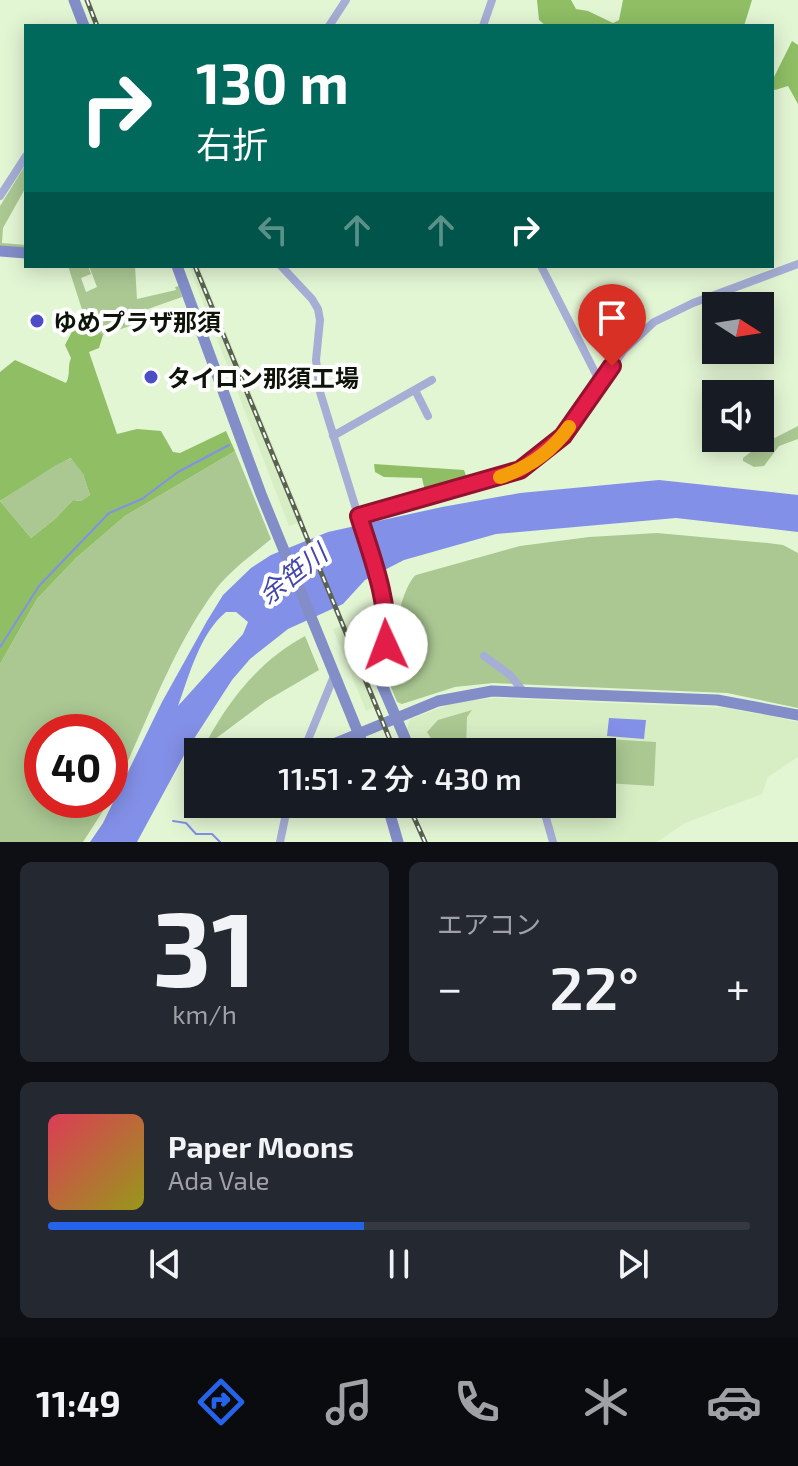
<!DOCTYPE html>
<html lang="ja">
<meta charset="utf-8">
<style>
body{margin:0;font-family:"Exo 2","Noto Sans JP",sans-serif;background:#242831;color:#f1f3f6;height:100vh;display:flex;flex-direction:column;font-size:30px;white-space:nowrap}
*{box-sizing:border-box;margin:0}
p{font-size:26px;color:#9ea1a6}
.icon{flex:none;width:44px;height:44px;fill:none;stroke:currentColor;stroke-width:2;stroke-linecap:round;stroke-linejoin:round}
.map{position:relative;height:842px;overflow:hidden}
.side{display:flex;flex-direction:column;gap:20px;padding:20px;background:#0d0f14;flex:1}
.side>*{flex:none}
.guide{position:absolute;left:24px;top:24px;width:750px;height:244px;border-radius:0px;box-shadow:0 4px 20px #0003;background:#00695c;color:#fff;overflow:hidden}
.needle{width:52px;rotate:102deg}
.controls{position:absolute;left:702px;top:292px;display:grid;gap:16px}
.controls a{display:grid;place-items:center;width:72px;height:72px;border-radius:0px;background:#171b24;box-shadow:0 4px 20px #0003;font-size:40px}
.speed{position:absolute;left:24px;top:714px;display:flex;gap:16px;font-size:40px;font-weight:700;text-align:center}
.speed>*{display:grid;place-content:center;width:104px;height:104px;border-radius:50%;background:#171b24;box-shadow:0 4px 20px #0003;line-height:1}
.speed .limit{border:12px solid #d22;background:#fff;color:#111}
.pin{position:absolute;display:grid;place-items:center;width:68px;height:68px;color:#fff;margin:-82px -34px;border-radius:50% 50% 50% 0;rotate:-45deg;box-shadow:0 0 8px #0007}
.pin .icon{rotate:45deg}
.me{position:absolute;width:88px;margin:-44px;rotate:358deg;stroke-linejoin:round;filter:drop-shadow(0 0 6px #0008)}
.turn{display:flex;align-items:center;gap:28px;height:168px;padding:0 40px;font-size:36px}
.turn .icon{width:104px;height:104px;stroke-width:2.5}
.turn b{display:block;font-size:56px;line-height:68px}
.lanes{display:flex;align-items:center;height:76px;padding:0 40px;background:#0003;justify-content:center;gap:40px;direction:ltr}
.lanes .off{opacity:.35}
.big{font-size:60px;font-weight:600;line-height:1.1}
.side .card{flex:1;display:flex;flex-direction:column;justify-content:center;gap:12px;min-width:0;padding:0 28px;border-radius:12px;background:#242831}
.side .dial{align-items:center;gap:0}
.dial b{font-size:104px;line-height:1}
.song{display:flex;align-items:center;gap:24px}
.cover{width:96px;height:96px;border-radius:12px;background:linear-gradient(135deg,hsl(350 70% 55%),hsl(60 70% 35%))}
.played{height:8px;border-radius:4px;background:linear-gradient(90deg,#2563eb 45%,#363941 45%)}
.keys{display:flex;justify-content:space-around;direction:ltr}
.heat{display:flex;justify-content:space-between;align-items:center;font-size:44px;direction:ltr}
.side .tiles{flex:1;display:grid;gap:20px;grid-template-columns:1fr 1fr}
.card:last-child{grid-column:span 2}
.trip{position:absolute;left:184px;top:738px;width:432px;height:80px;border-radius:0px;background:#171b24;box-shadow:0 4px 20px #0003;font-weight:600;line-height:80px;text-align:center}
.dock{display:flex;height:128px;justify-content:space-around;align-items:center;background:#090b0e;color:#9ea1a6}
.dock .icon{width:56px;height:56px}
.dock .on{color:#2563eb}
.dock b{font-size:36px;color:#f1f3f6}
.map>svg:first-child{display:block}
.built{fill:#d7eec5}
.green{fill:#abc893}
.forest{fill:#8fbe65;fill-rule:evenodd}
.water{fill:#8390e7;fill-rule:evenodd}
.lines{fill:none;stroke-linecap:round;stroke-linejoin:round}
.stream{stroke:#8390e7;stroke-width:2}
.street{stroke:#a6aed6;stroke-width:8}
.secondary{stroke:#838dc8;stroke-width:11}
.rail-casing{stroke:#58624f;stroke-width:5}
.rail{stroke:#fff;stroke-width:2;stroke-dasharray:6;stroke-linecap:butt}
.route-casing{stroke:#92132f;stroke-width:20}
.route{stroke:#e11d48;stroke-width:14}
.slow{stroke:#f59e0b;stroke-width:14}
.poi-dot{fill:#4b4ec4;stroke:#fff;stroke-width:3}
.labels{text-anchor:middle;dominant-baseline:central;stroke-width:8;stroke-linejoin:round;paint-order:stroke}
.poi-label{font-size:24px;font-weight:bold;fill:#0e1409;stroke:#fff;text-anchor:start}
.water-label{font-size:26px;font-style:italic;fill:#4347ac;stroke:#fff}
</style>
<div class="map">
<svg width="798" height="842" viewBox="0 0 798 842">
<rect width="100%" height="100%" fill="#e3f6d4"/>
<path class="built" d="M189 266H199L304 521 289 526Z
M347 624 379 705 366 711 333 629Z
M496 698 726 708 766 715 798 722V757L768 777 762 794 685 823 657 842H557L547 804H602V752H418L413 744 407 730 410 719 456 702Z"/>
<path class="green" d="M26 164V187L3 228 2 243 26 245V249L0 247V206Z
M68 266H88L91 274 81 278 86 292 97 287 89 266H135L137 299 176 290 175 287 179 286 182 297 148 309 136 324 103 335 87 325Z
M798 426V439L779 446 764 466 754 467 743 461V458L757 447Z
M235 451 271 539C252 555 231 570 216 589 169 652 145 730 110 799V732H42V800H110L83 842H0V664L37 599 76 558 125 516Z
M72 458 83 474 90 495 81 501 73 500 55 519 31 538 0 501 56 464Z
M657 533 768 543 783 545 798 553V708L727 693 493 683 455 687 402 704 397 702C394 694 390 686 389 678 387 658 401 586 416 575L520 546 589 537Z
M305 636 319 670 266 701 211 742 208 739C232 696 261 660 305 636Z
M472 710 467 717 466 752H439L427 732 438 720Z
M607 739 656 742 654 786 605 783Z"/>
<path class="forest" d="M537 0H571L576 9 588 11 613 23 619 20 623 0H752L744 26H546L539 20Z
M792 41 798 45V104L788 86 775 90 772 87 773 79Z
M83 312 88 325 103 335 99 348 89 352 117 434 137 429 161 431 173 452 180 453 226 431 235 451 125 516 76 558 37 599 0 664V372L15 360 66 383C71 374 67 367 71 358L65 345 77 322 76 315ZM71 458 83 474 90 495 81 501 73 500 55 519 31 538 0 501 56 465Z
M374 464 464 470 468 481 425 491 422 478 384 477 375 472Z"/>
<path class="water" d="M659 480 798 495V532L676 518 496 534 404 560 365 580 343 604 288 629 250 659 232 680 188 748 137 842H90L103 823 162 702 207 621 223 595 251 568 271 555 328 532 442 507 520 493ZM226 612H236L248 622 243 634 178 706C189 676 200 633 226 612Z
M609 718 646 720 644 739 607 736Z"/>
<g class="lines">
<path class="stream" d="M0 647 39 586 109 513 142 499 178 472 229 445
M173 821 186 823 196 834H212L220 842"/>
<path class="street" d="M329 26 346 0
M483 26 492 0
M0 196 26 156
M281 266 312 299 318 309 320 320 316 360 320 392 382 593
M541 266 600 382
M415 390 428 416
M333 436 432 380
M359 516 520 470 563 436 624 350 654 322 693 303 798 264
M484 656 510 675 523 691
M303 752 334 676
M539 804 543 807 553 842
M280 842 288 804"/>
<path class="secondary" d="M74 0 84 26
M0 251 26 253
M177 266 261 494 366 752
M382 593 387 630 380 670 382 685 411 752
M314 752 438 701 492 691 717 700 798 715
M387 804 398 842"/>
<g class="rail-casing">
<path id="rail" d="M87 0 97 26
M195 266 395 752
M408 804 425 842"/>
</g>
<use href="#rail" class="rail"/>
</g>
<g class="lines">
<g class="route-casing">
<path id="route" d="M386 645C389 600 372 558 359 516L520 470 563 436 612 366"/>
</g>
<use href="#route" class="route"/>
<path class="slow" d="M500 477C528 468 552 451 569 427"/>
</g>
<g class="poi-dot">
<circle cx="37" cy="321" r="8"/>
<circle cx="151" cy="377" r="8"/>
</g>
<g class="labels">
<g class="poi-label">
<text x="53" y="321">ゆめプラザ那須</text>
<text x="167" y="377">タイロン那須工場</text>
</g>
<g class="water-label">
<text transform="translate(292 573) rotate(-38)">余笹川</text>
</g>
</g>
</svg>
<div class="controls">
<a><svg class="needle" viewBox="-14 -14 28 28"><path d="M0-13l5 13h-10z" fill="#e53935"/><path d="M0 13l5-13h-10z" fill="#9ea1a6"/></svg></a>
<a><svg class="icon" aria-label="sound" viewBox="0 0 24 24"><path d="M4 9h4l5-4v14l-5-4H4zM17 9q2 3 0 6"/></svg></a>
</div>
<div class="speed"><div class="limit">40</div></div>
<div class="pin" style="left:612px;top:366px;background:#d93025"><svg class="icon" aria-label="arrive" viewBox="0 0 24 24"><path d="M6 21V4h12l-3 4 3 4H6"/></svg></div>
<svg class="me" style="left:386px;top:645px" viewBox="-20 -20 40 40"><circle r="19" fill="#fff"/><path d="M0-13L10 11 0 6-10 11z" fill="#e11d48"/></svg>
<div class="trip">11:51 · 2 分 · 430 m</div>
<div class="guide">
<div class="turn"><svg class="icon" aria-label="right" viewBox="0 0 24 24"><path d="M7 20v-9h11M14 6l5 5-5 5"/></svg><div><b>130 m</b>右折</div></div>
<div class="lanes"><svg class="icon off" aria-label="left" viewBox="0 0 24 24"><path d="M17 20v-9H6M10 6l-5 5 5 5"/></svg><svg class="icon off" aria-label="ahead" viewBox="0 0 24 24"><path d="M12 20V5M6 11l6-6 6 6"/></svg><svg class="icon off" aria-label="ahead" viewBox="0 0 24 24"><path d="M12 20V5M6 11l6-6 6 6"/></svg><svg class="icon" aria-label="right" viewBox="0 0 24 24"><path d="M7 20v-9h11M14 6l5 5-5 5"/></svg></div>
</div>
</div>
<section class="side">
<div class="tiles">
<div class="card dial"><b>31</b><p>km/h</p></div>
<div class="card"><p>エアコン</p>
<div class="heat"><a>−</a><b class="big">22°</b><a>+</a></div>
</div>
<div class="card">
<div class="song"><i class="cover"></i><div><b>Paper Moons</b><p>Ada Vale</p></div></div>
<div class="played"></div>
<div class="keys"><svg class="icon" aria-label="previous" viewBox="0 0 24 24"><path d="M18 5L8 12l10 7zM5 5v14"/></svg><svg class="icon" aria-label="pause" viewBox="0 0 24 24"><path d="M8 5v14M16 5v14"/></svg><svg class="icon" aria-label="next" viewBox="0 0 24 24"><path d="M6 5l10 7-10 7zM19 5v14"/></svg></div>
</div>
</div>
</section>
<nav class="dock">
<b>11:49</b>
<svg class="icon on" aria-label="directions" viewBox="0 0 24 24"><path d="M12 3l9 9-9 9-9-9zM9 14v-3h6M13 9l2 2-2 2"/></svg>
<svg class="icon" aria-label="music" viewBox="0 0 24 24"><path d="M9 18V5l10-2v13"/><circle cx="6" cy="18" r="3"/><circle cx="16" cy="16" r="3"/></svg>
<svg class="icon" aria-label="phone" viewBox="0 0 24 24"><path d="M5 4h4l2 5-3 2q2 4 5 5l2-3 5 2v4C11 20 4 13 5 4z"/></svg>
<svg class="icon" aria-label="climate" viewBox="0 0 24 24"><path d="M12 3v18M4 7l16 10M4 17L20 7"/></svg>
<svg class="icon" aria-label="car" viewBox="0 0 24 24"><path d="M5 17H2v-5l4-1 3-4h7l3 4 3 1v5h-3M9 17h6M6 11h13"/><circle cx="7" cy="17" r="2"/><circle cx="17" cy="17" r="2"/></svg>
</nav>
